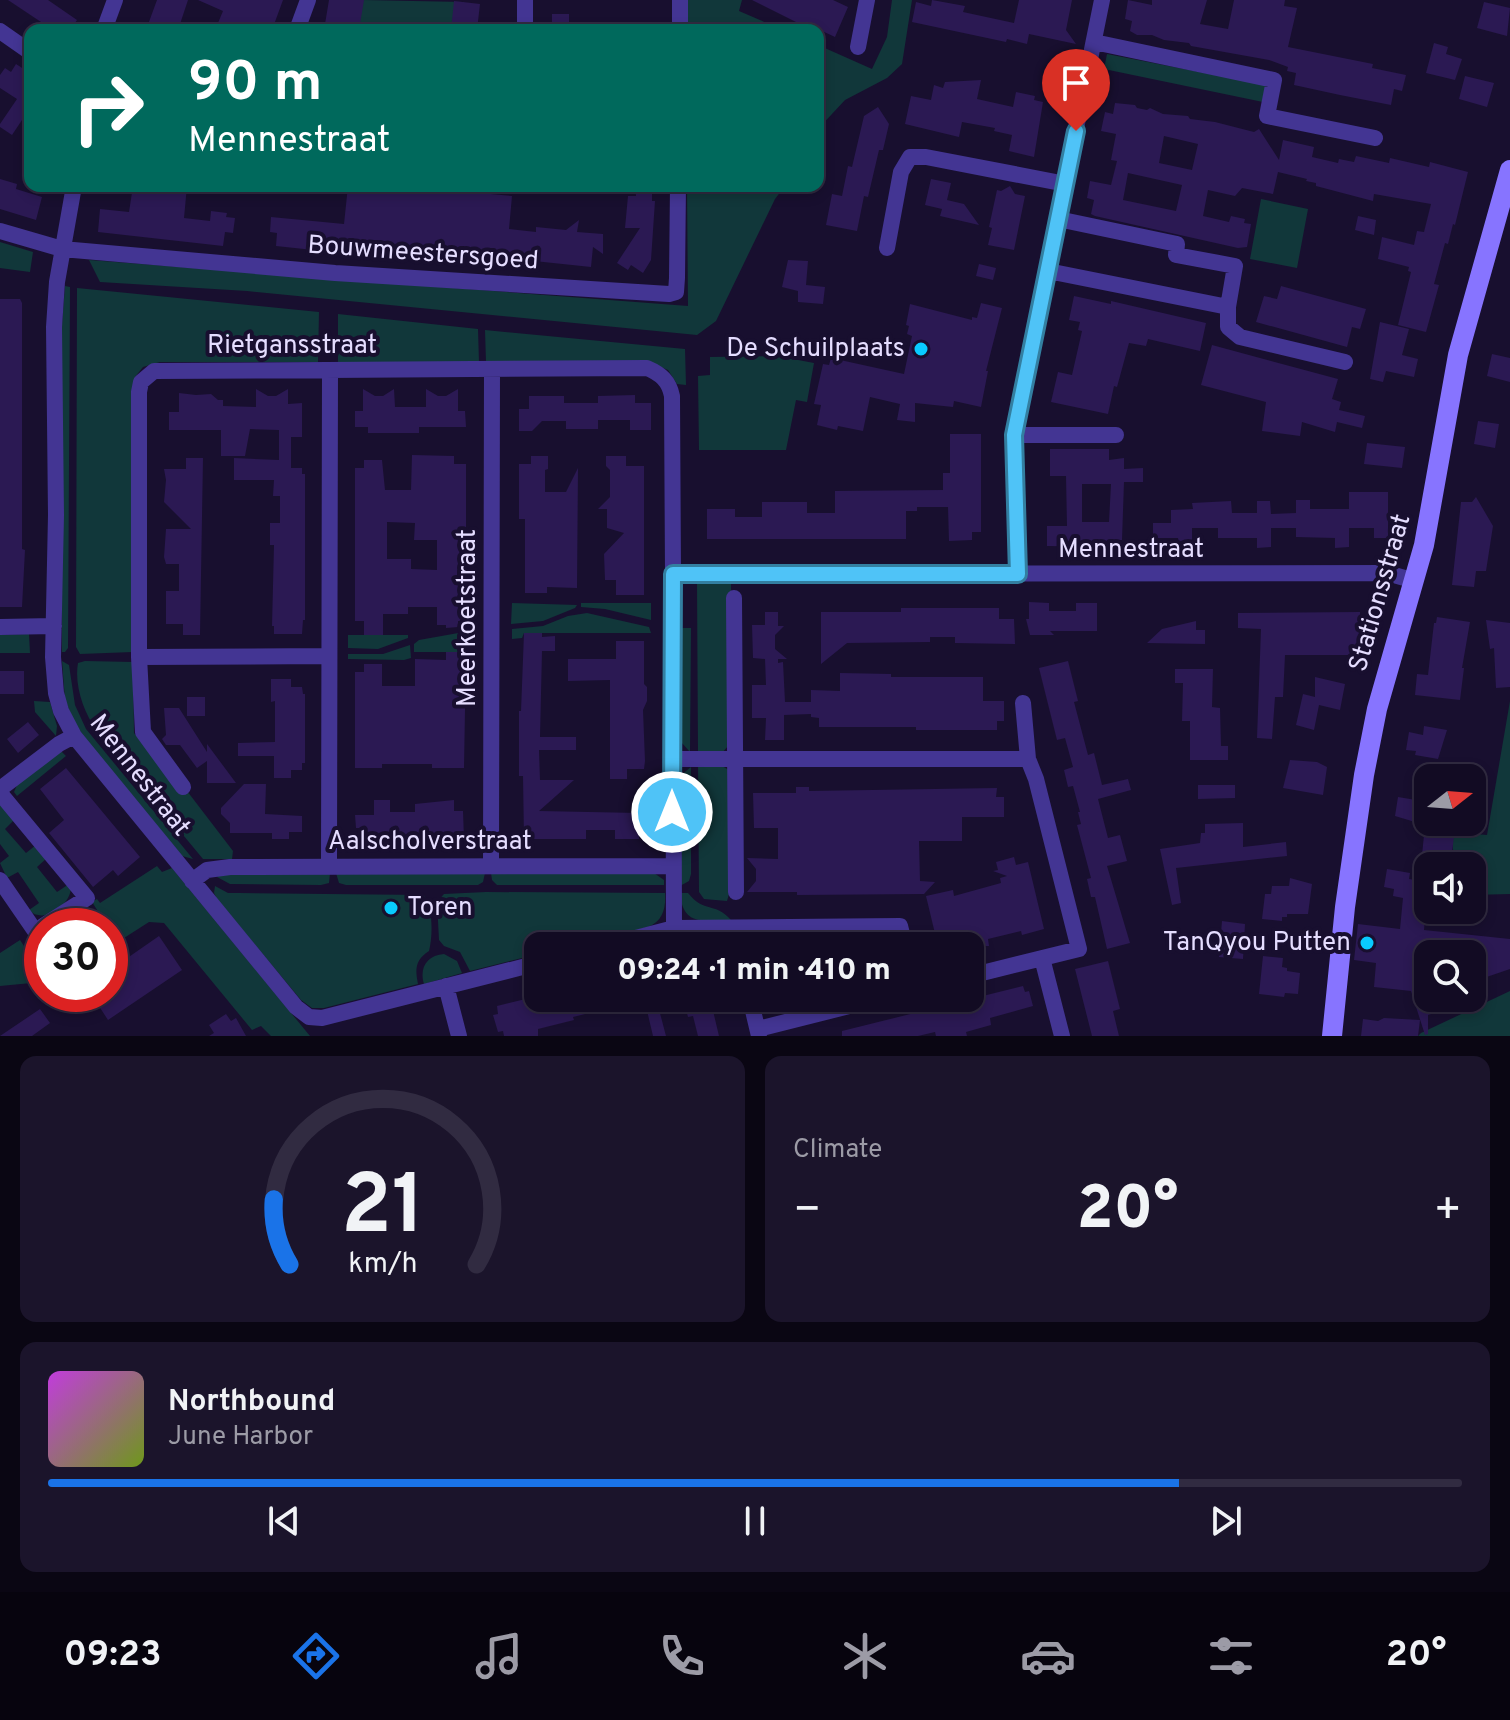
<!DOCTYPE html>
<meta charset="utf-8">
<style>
body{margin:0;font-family:Overpass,sans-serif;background:#1b142b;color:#f1f3f6;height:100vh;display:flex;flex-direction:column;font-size:30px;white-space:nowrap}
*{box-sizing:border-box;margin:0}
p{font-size:26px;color:#9c9ba6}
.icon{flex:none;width:44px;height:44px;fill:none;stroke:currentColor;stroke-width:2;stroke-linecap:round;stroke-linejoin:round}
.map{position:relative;height:1036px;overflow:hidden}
.sheet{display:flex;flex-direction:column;gap:20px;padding:20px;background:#0a0613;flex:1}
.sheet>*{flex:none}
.hud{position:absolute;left:24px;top:24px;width:800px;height:168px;border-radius:16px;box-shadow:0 4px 12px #0003,0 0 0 2px #312b41;background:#00695c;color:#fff;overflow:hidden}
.needle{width:52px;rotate:73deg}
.tools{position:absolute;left:1414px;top:764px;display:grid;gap:16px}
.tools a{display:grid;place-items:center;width:72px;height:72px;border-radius:16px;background:#120b23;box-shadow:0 4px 12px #0003,0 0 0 2px #312b41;font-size:40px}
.speed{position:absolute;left:24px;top:908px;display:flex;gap:16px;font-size:40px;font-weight:700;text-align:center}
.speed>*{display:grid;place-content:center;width:104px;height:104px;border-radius:50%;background:#120b23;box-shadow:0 4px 12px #0003,0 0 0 2px #312b41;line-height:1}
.speed .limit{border:12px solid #d22;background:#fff;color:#111}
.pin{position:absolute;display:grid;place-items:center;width:68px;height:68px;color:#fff;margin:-82px -34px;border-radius:50% 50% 50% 0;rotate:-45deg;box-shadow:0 0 8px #0007}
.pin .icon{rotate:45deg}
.me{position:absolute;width:88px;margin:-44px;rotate:0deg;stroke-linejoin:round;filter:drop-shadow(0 0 6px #0008)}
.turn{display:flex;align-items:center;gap:28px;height:168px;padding:0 32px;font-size:36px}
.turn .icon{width:104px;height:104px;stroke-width:2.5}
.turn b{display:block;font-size:56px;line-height:68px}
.big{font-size:60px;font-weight:800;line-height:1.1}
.sheet .tile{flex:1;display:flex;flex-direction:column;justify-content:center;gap:12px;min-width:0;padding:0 28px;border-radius:16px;background:#1b142b}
.sheet .dial{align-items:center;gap:0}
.dial svg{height:208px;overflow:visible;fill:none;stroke:#312b41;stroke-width:7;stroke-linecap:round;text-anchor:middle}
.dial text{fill:#f1f3f6;stroke:none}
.song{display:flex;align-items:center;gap:24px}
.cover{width:96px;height:96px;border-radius:12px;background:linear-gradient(135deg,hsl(290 70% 55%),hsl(80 70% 35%))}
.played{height:8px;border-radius:4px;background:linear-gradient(90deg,#1a73e8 80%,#312b41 80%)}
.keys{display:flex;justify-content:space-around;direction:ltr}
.heat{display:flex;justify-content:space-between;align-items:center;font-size:44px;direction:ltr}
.sheet .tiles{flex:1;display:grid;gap:20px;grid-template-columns:1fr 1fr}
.tile:last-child{grid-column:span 2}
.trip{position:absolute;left:524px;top:932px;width:460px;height:80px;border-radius:16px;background:#120b23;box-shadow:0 4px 12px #0003,0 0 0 2px #312b41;font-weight:800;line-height:80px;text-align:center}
.tab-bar{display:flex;height:128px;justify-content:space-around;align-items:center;background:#07040e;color:#9c9ba6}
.tab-bar .icon{width:56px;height:56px}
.tab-bar .selected{color:#1a73e8}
.tab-bar b{font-size:36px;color:#f1f3f6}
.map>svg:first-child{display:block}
.green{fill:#11373a}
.building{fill:#2b1953;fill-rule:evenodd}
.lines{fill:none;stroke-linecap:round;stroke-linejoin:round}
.street{stroke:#433593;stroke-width:16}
.secondary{stroke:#8774ff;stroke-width:20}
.route-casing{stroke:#337fa1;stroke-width:20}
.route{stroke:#4fc3f7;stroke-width:14}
.poi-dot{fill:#09cbff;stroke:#180f2f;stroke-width:3}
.labels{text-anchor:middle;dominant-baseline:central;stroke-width:8;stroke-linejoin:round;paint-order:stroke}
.street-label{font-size:26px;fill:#e5ddff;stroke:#180f2f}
.poi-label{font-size:26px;fill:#e5ddff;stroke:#180f2f;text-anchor:end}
</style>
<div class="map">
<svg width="1510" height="1036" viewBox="0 0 1510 1036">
<rect width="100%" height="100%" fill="#180f2f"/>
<path class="green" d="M363 0 464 2 461 30H357Z
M685 0H742L739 11 783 30H685Z
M892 0H912L902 64 887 78 845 100 818 129V45L872 69 887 37Z
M1107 54 1266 85 1263 102 1104 69Z
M687 186H785L775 199 716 321 697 335 247 291 100 282 89 260 688 306Z
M1261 199 1308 209 1297 268 1250 259Z
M0 242 33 252 30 272 0 268Z
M65 286 70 287 68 648 65 652H62V324Z
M77 288 319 312 318 362H160L143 367 135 377 133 652 80 654 76 647Z
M338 314 478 329 479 362H338Z
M485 330 685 349 686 385 677 384 668 370 649 362H486Z
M777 356 814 363 807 402 796 400 786 450H699L698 376 710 375V357Z
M731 582 730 738 728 746 722 753 698 752 697 583Z
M512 603 577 605 575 608 543 621 511 624Z
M581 603H651V620L605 609 581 607Z
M587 613 649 627 651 633H524L522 638 512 639V629L543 626 568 616Z
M682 628H691L690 752 681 742Z
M464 632H474V652H414V644L419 640Z
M29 634 30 653H0V635Z
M348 635H408V638L378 649 348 648Z
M410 645 411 658 404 660 348 659V654H383Z
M62 661 69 665 75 705 86 729 193 859 182 856 89 745 74 721 65 700Z
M85 661 133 662 134 733 179 790 184 787 233 851 232 859H203L96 730C84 712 74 686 78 663Z
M34 701 50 702 57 726 56 736 35 712Z
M1510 701V894L1472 895V866H1454L1452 832 1487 835Z
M61 751 66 756 17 796 14 792 17 785Z
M698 766H722L729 770 731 887 727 901 704 899 699 892Z
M691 767V874L689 881 680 886 681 775Z
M0 805 15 819 5 829 26 853 36 845 47 858 37 867 57 892 69 884 71 888C70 906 43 925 29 910L39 903 18 872 7 878 0 863 9 856 0 844Z
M157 866 162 872 172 868 310 1036H271L261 1026 252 1030 164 923 149 922 110 947V926H80L99 913 92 902 97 899 100 903Z
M221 873H330L329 883 321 885 230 884 217 877Z
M336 873H485L483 882 478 885H346L339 883Z
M491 873H654L664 880V885H497L492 880Z
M215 886 228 893H239L424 895C433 907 433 936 429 951 415 960 415 969 418 984L324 1008H312L301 1000 217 899 214 893Z
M486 892 665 893C666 908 663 921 648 927L571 946H538V954L470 971 460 952 444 946 439 940 437 902 444 894Z
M680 893H688C705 914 714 901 731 920 703 920 683 927 680 893Z
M875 933 893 934 899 946H768L765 934H823L829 940 869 941Z
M38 938 42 945V982L0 986V953L20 940 24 946Z
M444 954 457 961 462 973 424 984C419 968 427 955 444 954Z
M1510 991V1036H1418L1421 1033Z
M780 998H854L784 1015Z"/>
<path class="building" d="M8 0H48L77 20 70 30H53Z
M157 0H188L178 30H146Z
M198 0H283L272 30H236L218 23 223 11Z
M329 0H364L359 30H324Z
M752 0H833L848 7 835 37 805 23 804 26Z
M932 0 965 6 963 12 1014 23 1019 0H1072L1066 30 1076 44 1029 34 1027 44 1007 39 1006 42 912 22 916 2 931 6Z
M1128 0 1152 5V0H1207L1200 24 1228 29 1234 0H1285L1284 6 1297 8 1288 47 1373 64 1372 68 1406 75 1402 91 1394 89 1391 105 1340 95 1294 85 1296 73 1287 71 1288 67 1269 60 1191 46 1189 43 1164 40 1152 35H1137L1130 31 1132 21 1125 19Z
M454 1 480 4 477 30H451Z
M1484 2 1510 8 1507 36 1477 28Z
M552 14H569V30H552Z
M1434 43 1448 47 1446 54 1462 59 1455 80 1426 73Z
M16 64 30 73V108L12 135 0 127V124L17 99 0 88V75L5 68 11 72Z
M1465 76 1494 83 1487 107 1459 99Z
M981 80 977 99 1013 107 1016 92 1035 96 1034 100 1043 102 1034 157 1009 151 1012 135 994 131 995 128 962 122 959 137 905 124 911 96 931 100 934 85 943 88 945 82Z
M1115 103 1135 105 1137 108 1147 110 1150 108 1163 114 1188 116 1190 119 1215 122 1254 132 1259 129 1279 160 1283 140 1314 147 1312 157 1338 163 1339 159 1354 162 1356 156 1389 163 1390 158 1429 167 1430 162 1468 172 1455 225 1453 224 1448 244 1445 243 1434 284 1439 285 1426 332 1398 325 1411 272 1408 271 1409 267 1378 259 1382 237 1414 245 1417 231 1424 232 1431 204 1374 194 1373 201 1316 186V183L1306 181 1307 179 1278 172 1273 194 1242 188 1235 196 1208 190 1203 216 1229 222 1231 216 1245 219 1244 223 1251 224 1247 247 1238 248 1095 216 1091 214 1094 200 1087 198 1090 181 1111 185 1117 161 1111 160 1116 134 1101 131 1105 112 1113 114ZM1164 136 1198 144 1192 170 1159 163ZM1128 173 1182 185 1176 211 1123 200Z
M878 107 889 124 883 150H879L868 197 864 196 857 231 826 225 832 194 842 196 848 166 852 167 864 116Z
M0 179 17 184 16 189 42 197 36 220 0 209Z
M931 179 951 183 947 200 964 204 979 225 940 216 942 209 925 205Z
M133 186H187L184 218 210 221 211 211 227 213 226 217 235 218 233 233 225 232 223 246 98 232 100 209 129 212Z
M348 186H389L435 192 436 189 512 196 509 229 536 232V227L566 230 579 220 577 232 603 234V254L593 247 591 267 333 240 332 252 276 246 277 233 270 232 271 217 344 224Z
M635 186H652V201H655L651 260 643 273 631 265 628 270 617 263 640 228H625L628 196H636Z
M1010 186 1015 194 1025 196 1014 250 988 245 992 228 989 227 997 190 1001 191Z
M1358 216 1376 220 1374 235 1355 230Z
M788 260 808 261 806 285 825 287 823 304 798 302V291L782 287Z
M979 264 996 268 993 280 976 276Z
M1281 286 1366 309 1360 329 1352 327 1347 347 1256 322 1264 296 1277 299Z
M1074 296 1111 304V301L1206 323 1200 351 1148 339 1146 346 1129 343 1117 387 1114 386 1108 414 1051 402 1058 372 1072 375 1082 331 1078 330 1080 322 1069 320Z
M0 299H20L22 303V549L25 550 22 607H0Z
M981 303 1002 308 986 371H988L981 407 954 401 953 407 915 403V422L897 420 900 404 870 397 863 431 838 426 837 430 817 425 821 405 814 404 823 364 829 365 831 358 904 374 912 336 907 334 909 326 906 325 910 304 972 320V317L977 318Z
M1380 322 1409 329 1402 355 1418 359 1414 377 1386 371 1383 382 1370 379Z
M1212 345 1338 379 1332 399 1341 402 1339 410 1365 416 1362 428 1337 422 1335 432 1302 422 1300 436 1262 431 1266 402 1201 385Z
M1492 354 1510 358V382L1487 376Z
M256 389 268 396H276L288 389V404L302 403V437H291V468H302V474H305V620H303L302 634H274V626H272L274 545H270V523H280V496H273L274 480H234V458L279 460V430L250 429 245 456H221V430H169V412H179V393L196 395 211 394 218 400H223V406L256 407Z
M363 389 375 396H383L394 389 395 407H426V389L438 396H446L458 389V411H465L466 427H419V433H368V427H355V411H363Z
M635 395V403H651V430H630V420H598V429H566V421H542L532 431H519V409H529V396H564V403H598V396Z
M1478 421 1499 424 1495 448 1474 444Z
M950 434H981V532H972V540L949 541 948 507H917V511H906V539H707V509H735V517H762V502H807V513H835V491L943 490V473H950Z
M1367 443 1405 447 1402 468 1364 464Z
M1050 449H1109V460L1124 458V469L1143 468V482H1124L1122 540H1109V547L1047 546V526H1067L1066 476H1050ZM1082 484H1111L1109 522H1082Z
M412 455 454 456V464H466V621H458V627L446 628V625H437V607H408V614H383V635H364V621H355V468H364V460H382L385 490H411ZM387 522 415 523 414 540H437V570L411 569V559H387Z
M531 456H548V469L545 470V492H566L578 468 577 588 547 587V593H525V519H519V464H531Z
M606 456H626V466H644V595H616V580H605L604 554 624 533 607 528V509H598L610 497V470L606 466Z
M186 458H203L200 635H183V624H166V591H179V564H166L164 557 166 529H191L164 502 166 480 164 469H186Z
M1349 492H1388V538H1374V528H1349V547L1335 548V538L1296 537V528H1271V547L1257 548V538H1218V528H1192V546H1179L1178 538H1153V523H1171V510L1193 509 1192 503 1231 501 1232 513H1257V501H1270L1271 514 1296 513V500H1310V509H1349Z
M1476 497 1493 526 1486 571H1476L1474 587 1452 585 1461 502H1472Z
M1029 602 1049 603V611H1076V603H1097V631H1050L1054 635H1030L1026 619H1029Z
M901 608H999V619H1014L1015 644 955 643V637H930V642L847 643 821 664V612H901Z
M765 612H778V626H784L775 635V649L787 659H778V663L783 662 785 702H811V690L840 691V673L891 674V677H983V701H1004V721H997V730H916V727H819V718L811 717V714L784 715V740H765L766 718H752V685H766L765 659 753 658 752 625H765Z
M1360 612V655H1285L1283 697H1275L1272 739 1257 738 1261 629 1238 628V613Z
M1437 617 1470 622 1462 668H1464L1460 700 1415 695 1417 674 1428 675 1434 623H1436Z
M1486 620 1510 623V687L1496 688 1494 648 1490 649Z
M1196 621V630H1205V644L1147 643 1162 629Z
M524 633H542V637L555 636V651H542L540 737H576V750H539L540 780H574L539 811 639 813V839H615V830H586V839H524L523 776H519V711H521Z
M616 641H644V684L647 687V701L643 710 645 761 644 769H627V779H610V680L568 681V659H616Z
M446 652H466L464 768H432V764H382V768H355V672H364V664H382V686H415V659L446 660Z
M1068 661 1078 701 1074 702 1088 755 1094 753 1102 785 1128 779 1131 790 1098 799 1108 838 1120 835 1127 861 1107 866 1130 943 1107 949 1095 897H1091L1087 879 1091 878 1077 825 1081 824 1078 812H1080L1073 786 1068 787 1064 770 1073 767 1065 738 1057 740 1039 668Z
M1175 669H1213L1212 707 1220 708 1221 746H1228V760H1190V721H1182L1183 683H1175Z
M0 671H24V694H0Z
M1315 677 1345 684 1340 710 1319 705 1314 730 1296 725 1303 694 1315 697Z
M271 679H291V687H302L303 694H305V763H302V770H291V778H274V756H238V743L275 742V701L271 702Z
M187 697H205V716H187Z
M164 708H179L207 752V744L236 783H207V761L197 768 180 745H166L162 739 166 735Z
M28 722 39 735 18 753 7 739Z
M1424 726 1447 730 1438 759 1415 755 1416 751 1406 750 1409 732 1423 735Z
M1290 760 1317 762 1327 767 1323 795 1283 788Z
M66 768 140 857 118 876 113 870 93 887 49 833 64 820 40 789Z
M244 784H266L265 814 302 816V832H289V839H272V833H230V823L221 814V808Z
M1198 785H1235V798L1198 799Z
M796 787H809V791L997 788 996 797H1004V817H962V841H919L920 881 935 882 924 894 797 895V892H747L756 881V869L747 858 778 859V828H754L753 793H796Z
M1398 797 1428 802V822H1439L1437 834 1454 836 1452 853 1434 850 1432 866 1421 865 1425 825 1395 816Z
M374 800H390V812H415V804L454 800V811H463L464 839H414L408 852 404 839H361V828H356L355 815H374Z
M1243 823V847L1286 842 1287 856 1176 868 1181 903 1172 905 1160 849 1200 843 1201 833H1205V824Z
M1014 857 1016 865 1028 862 1044 929 1022 935 1021 931 988 939 989 946H938L926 896 953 890 954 896 1001 883 1000 878 1007 876 993 871 998 870 996 862Z
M1387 869 1410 873 1409 879 1428 882 1424 930 1510 939V969L1472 982V954H1428V1001L1437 998H1472V1001L1428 1015V1034L1425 1035 1411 991 1374 987 1376 963 1354 960 1358 924 1400 929 1403 898 1393 896 1394 889 1384 887Z
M1290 878 1312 884 1308 914H1287V917H1282V921L1262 919 1265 894H1271L1272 886H1289Z
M1222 921 1245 924 1243 959 1219 957Z
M159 936 182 970 108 1020 91 994H110V970Z
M1263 956 1283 958 1282 967 1287 968V971L1300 973 1298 994 1285 993 1284 997 1259 994Z
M1108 961 1120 1009 1113 1011 1119 1036H1092L1075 969Z
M1023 986 1025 992 1029 991 1033 1006 990 1018 991 1025 966 1032 967 1036H936L935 1032 918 1036H842V1031Z
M538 996V998H629L630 1003 573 1017 574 1020 538 1029V1036H504L503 1031 498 1032 493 1015 498 1014 497 1006Z
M644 998H656L666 1036H653Z
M683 998H710L719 1036H698L693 1016 688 1017Z
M40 1009 50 1023 32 1036H0Z
M226 1014 231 1021 236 1018 246 1036H209L214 1033 209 1025Z
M1384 1018 1420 1020 1418 1036H1361L1363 1019 1378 1021Z"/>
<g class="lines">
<path class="street" d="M525 0V30
M680 0V30
M104 30 115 0
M297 30 308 0
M0 31 30 52
M1094 42 1274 80 1267 116 1375 138
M858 47 867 0
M74 186 57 282 54 327 56 515 53 657 56 693 61 711 74 736 296 1007 309 1017 322 1018 538 963
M1058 219 1177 244 1176 255 1235 266 1228 307
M0 231 62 249 335 273 669 294 676 292 677 278 678 186
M887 248 901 172 910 157H926L1066 184
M1048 271 1228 307V327L1240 337 1345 362
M1014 435H1116
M1018 574 1014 435 1102 0
M734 598 736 892
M0 627 54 626
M139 657 328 656
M672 759H1028
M183 787 143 732 139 657V392L141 382 154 371 647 368C661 374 669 381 672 396L673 574
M0 789 59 744 74 736
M0 793 87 898 43 926
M329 865 330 370
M491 866 492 369
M0 880 35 931 42 927
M192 881 207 870 230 867 672 866
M674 928 673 574 1387 573 1415 581
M733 929 738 946
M605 946 674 928 900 926 905 946
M1042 958 1062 1036
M970 976 1079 949 1036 779 1028 759 1023 703
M446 986 459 1036
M750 998 759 1036
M758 1029 881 998"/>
<path class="secondary" d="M1332 1036 1345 907 1364 775 1377 709 1424 545 1458 355 1510 170"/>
</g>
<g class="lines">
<g class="route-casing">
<path id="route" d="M672 812 673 574H1018L1014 435 1076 131"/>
</g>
<use href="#route" class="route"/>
</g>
<g class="poi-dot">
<circle cx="921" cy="349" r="8"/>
<circle cx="391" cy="908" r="8"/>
<circle cx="1367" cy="943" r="8"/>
</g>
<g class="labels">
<g class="street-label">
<text transform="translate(423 254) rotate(4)">Bouwmeestersgoed</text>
<text x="292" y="346">Rietgansstraat</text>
<text x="1131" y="550">Mennestraat</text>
<text transform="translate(1381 593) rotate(-74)">Stationsstraat</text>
<text transform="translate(468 618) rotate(-90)">Meerkoetstraat</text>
<text transform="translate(139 776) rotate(52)">Mennestraat</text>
<text x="430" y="842">Aalscholverstraat</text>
</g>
<g class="poi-label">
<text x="905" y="349">De Schuilplaats</text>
<text x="407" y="908" text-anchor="start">Toren</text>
<text x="1351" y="943">TanQyou Putten</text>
</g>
</g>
</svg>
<div class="tools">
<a><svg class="needle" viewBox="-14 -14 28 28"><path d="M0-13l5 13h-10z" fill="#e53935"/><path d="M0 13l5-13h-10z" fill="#9c9ba6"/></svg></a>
<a><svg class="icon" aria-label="sound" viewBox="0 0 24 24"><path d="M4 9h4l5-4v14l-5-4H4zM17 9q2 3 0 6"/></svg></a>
<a><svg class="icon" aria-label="search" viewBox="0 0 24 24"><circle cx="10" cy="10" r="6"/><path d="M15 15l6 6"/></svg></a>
</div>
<div class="speed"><div class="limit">30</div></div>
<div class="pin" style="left:1076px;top:131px;background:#d93025"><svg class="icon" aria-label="arrive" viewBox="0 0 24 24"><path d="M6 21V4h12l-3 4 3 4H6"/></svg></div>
<svg class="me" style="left:672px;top:812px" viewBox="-20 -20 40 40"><circle r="17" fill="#4fc3f7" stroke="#fff" stroke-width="3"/><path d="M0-11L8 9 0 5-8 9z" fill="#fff"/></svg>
<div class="trip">09:24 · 1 min · 410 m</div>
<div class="hud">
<div class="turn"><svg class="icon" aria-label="right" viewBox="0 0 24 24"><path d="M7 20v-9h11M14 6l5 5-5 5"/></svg><div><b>90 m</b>Mennestraat</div></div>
</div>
</div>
<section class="sheet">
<div class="tiles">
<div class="tile dial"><svg viewBox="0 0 100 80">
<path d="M14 69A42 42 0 1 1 86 69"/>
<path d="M14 69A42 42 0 0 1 8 44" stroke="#1a73e8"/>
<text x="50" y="56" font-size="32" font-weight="700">21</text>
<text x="50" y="72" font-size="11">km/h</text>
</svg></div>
<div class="tile"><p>Climate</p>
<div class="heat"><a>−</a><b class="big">20°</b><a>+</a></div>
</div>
<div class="tile">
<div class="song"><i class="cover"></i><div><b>Northbound</b><p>June Harbor</p></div></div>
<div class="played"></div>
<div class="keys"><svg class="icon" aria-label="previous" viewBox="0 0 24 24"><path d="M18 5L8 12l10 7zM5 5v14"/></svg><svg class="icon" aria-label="pause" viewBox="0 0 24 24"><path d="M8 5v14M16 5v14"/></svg><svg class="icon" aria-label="next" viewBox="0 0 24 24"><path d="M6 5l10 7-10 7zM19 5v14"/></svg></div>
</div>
</div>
</section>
<nav class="tab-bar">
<b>09:23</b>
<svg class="icon selected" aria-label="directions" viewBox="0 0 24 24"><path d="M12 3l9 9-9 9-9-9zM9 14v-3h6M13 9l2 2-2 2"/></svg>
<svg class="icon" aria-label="music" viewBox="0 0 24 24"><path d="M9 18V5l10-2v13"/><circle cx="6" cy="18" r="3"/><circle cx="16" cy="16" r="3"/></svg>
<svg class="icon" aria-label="phone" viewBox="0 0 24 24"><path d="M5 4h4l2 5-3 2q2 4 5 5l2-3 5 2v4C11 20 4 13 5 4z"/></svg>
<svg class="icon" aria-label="climate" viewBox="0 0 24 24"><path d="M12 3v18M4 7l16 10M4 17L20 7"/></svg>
<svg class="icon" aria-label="car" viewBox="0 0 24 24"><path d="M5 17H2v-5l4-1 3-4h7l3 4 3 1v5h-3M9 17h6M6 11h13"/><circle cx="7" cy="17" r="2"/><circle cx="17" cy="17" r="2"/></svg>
<svg class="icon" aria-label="filters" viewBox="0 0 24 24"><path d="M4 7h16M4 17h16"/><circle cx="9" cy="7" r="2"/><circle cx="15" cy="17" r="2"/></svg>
<b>20°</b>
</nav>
